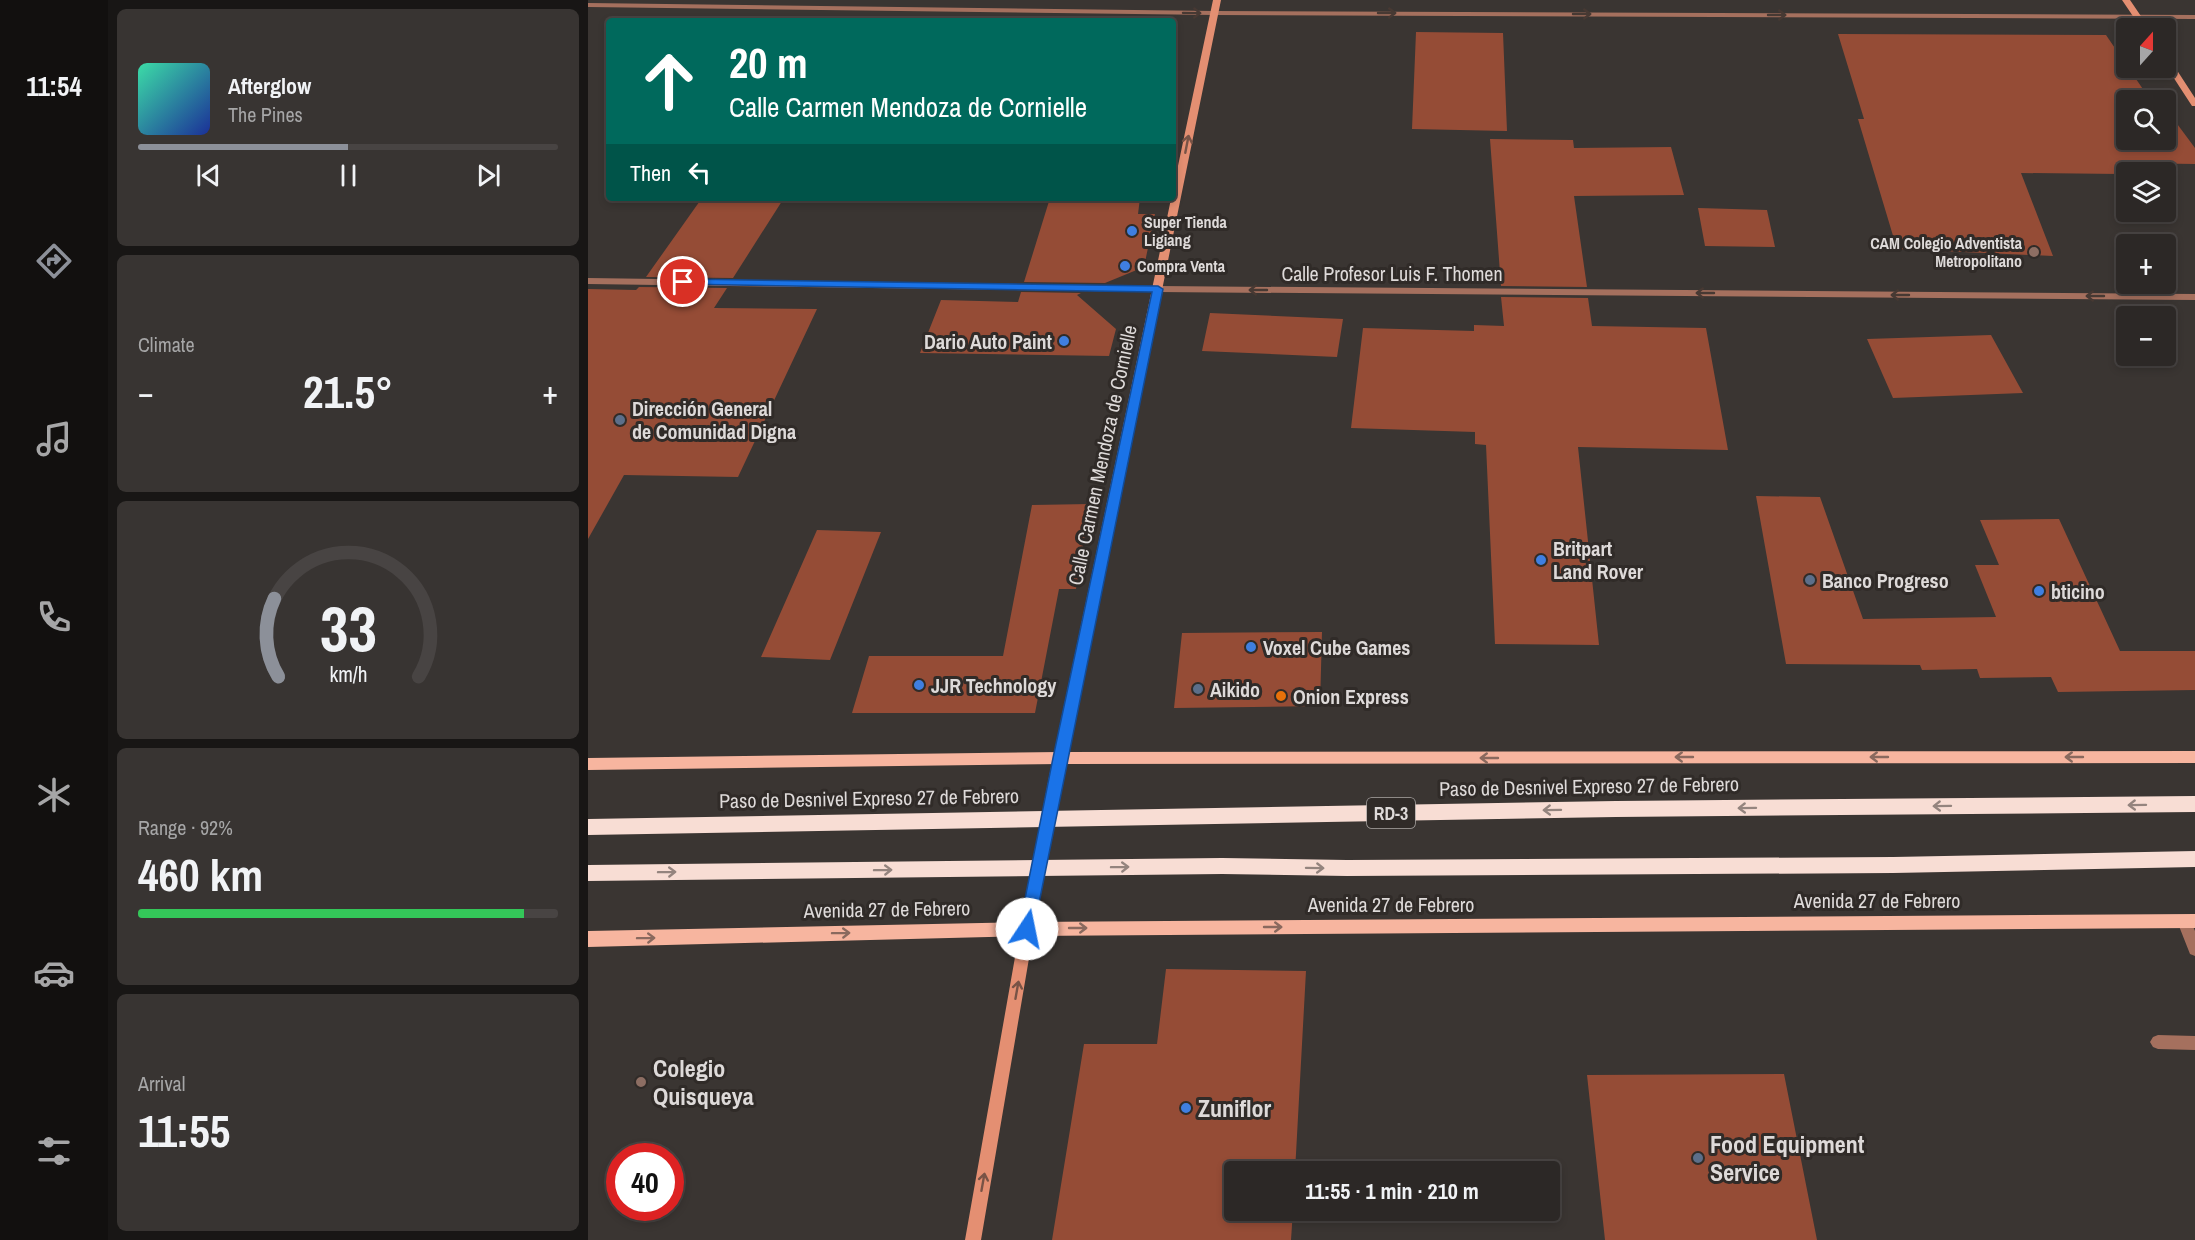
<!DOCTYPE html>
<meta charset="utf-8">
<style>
body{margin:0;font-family:"Archivo Narrow",sans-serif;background:#383432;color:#f1f3f6;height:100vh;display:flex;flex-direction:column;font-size:22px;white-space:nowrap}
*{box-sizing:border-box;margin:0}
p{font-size:20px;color:#a6a6a7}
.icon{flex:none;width:33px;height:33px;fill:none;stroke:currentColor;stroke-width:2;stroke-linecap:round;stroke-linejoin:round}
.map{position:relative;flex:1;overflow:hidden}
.sheet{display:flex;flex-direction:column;gap:9px;padding:9px;background:#181615;width:480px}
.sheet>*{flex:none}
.guide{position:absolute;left:18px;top:18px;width:570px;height:183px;border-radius:6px;box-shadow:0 3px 9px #0003,0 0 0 2px #484443;background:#00695c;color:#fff;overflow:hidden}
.needle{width:39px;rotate:21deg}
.buttons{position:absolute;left:1528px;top:18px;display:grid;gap:12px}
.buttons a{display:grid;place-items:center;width:60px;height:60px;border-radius:6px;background:#2c2826;box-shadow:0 3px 9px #0003,0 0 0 2px #484443;font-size:30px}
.speed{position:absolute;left:18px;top:1143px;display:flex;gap:12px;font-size:30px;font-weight:700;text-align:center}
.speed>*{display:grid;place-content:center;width:78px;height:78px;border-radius:50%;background:#2c2826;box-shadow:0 3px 9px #0003,0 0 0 2px #484443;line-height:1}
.speed .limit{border:9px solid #d22;background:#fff;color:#111}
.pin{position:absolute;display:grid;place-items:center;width:51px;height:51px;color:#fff;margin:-26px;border:3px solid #fff;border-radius:50%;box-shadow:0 2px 6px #0007}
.me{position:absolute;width:66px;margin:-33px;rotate:11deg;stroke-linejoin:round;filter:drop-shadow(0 0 4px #0008)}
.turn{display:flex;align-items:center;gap:21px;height:126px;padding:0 24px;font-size:27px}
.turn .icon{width:78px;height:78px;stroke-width:2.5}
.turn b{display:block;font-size:42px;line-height:51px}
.then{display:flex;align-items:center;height:57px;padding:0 24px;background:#0003;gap:12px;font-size:22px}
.big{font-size:45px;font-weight:700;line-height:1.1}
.sheet .tile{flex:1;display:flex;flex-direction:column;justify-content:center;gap:9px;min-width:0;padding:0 21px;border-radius:9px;background:#383432}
.sheet .dial{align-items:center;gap:0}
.dial svg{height:156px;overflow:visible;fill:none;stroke:#484443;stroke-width:7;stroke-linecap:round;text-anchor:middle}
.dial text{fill:#f1f3f6;stroke:none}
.song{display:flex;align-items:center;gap:18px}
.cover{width:72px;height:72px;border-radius:9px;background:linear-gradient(135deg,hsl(160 70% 55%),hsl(230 70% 35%))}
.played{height:6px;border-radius:3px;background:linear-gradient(90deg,#8c9099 50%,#484443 50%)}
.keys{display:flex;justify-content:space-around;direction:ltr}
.heat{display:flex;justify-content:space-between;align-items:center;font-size:33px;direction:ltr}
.charge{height:9px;border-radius:4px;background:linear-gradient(90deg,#34c759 92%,#484443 0)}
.trip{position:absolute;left:636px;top:1161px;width:336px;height:60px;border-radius:6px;background:#2c2826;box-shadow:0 3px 9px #0003,0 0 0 2px #484443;font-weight:700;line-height:60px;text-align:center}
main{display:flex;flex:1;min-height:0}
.menu{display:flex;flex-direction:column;width:108px;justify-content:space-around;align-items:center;background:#12100f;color:#a6a6a7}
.menu .icon{width:42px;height:42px}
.menu .active{color:#8c9099}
.menu b{font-size:27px;color:#f1f3f6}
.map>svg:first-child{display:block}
.building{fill:#954c36}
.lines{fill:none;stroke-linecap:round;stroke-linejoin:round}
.lane{fill:#a5705e;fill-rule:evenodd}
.street{fill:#a5705e;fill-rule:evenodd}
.secondary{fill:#e48f72;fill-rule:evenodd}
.primary{fill:#f7b59f;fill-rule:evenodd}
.highway{fill:#f8ddd4;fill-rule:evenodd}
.oneway{stroke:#473933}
.oneway2{stroke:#785346}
.oneway3{stroke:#8a695e}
.oneway4{stroke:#94847e}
.route{fill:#1a73e8;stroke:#114b97;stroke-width:1.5}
.shop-dot{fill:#3f7fe0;stroke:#302b28;stroke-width:2}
.education-dot{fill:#8d6e63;stroke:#302b28;stroke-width:2}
.service-dot{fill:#5c6f8a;stroke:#302b28;stroke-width:2}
.food-dot{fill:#e8710a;stroke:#302b28;stroke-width:2}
.labels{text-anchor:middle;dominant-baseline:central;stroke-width:6;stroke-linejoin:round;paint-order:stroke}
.far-poi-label{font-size:16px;font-weight:bold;fill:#dedad9;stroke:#302b28;text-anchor:start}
.shield{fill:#302b28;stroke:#aaa6a4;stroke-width:1.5}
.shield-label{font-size:18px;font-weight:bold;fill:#dedad9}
.street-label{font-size:20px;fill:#dedad9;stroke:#302b28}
.poi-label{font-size:20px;font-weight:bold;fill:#dedad9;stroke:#302b28;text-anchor:start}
.near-poi-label{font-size:24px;font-weight:bold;fill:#dedad9;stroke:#302b28;text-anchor:start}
</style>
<main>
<nav class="menu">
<b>11:54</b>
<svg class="icon active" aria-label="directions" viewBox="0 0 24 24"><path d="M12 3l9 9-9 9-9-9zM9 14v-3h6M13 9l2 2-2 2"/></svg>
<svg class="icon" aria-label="music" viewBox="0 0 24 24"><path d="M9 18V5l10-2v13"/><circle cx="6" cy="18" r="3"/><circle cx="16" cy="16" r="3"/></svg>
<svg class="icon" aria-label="phone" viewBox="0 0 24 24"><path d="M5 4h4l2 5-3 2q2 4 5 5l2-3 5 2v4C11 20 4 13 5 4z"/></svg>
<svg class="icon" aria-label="climate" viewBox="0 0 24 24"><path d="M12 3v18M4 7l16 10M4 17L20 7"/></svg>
<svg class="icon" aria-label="car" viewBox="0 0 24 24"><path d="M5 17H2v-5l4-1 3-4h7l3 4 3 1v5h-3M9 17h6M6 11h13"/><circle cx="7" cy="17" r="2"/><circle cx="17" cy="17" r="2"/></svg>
<svg class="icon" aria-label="filters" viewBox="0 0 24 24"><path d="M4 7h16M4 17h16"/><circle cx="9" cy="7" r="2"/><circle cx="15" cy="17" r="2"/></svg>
</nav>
<section class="sheet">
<div class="tile">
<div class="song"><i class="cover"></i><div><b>Afterglow</b><p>The Pines</p></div></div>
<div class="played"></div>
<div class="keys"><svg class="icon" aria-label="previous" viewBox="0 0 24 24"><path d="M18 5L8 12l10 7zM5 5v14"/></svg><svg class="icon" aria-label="pause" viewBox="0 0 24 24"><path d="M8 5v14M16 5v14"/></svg><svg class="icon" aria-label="next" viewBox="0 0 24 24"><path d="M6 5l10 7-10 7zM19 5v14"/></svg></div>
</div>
<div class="tile"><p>Climate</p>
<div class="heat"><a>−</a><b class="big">21.5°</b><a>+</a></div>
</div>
<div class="tile dial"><svg viewBox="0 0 100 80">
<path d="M14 69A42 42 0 1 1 86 69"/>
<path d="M14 69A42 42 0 0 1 12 29" stroke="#8c9099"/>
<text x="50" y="56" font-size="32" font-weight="700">33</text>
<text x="50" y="72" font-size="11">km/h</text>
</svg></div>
<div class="tile"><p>Range · 92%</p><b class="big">460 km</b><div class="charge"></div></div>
<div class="tile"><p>Arrival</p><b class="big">11:55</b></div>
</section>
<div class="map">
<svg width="1607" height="1240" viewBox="0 0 1607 1240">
<rect width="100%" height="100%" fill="#3a3532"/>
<path class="building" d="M828 32 915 33 919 131 824 129Z
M1250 34 1518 35 1561 98 1569 100H1539V140H1578V113H1581L1607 148V164L1541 163 1546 172H1532L1533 174 1433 173 1465 256 1309 249 1270 119H1276Z
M902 139 985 140 986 148 1083 147 1096 195 986 196 999 287 913 286Z
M114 198H196L145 278 58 277Z
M462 198H552L550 214H567L556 267 517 283 436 282Z
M1110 208 1179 210 1187 247 1117 246Z
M51 287 139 288 126 308 229 309 150 477 36 475 0 539V289L48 290Z
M433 292 493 293 489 295 528 329 521 356 332 353 353 300 430 302Z
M913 297 1000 298 1004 326 1118 328 1140 450 990 447 1011 645 907 644 898 445 887 444V432L763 428 775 328 886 331V325L916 326Z
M622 313 755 319 749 357 614 351Z
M1403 335 1435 393 1305 398 1279 339Z
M1168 496 1232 497 1275 619 1408 617 1387 565H1411L1392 520 1471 519 1532 651H1607V690L1470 692 1463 677 1392 678 1389 669 1334 670 1332 665 1198 664Z
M502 504 488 589H471L447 713H264L281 656H415L444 505Z
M229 530 293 532 242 660 173 657Z
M734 632 732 706 586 708 594 633Z
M578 969 718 971 707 1172H646V1210H705L703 1240H464L496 1044H569Z
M1196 1074 1229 1240H1017L999 1075Z"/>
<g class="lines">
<path class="lane" d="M1596 915 1601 917 1607 931V956L1602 954 1589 921 1591 917Z
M1570 1035 1607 1036V1050L1570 1049 1565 1047 1562 1042 1565 1037Z"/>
<path class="street" d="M0 3 626 11 1607 15V19L626 15 0 7Z
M0 278 570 286 1607 294V300L570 292 0 284Z"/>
<path class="secondary" d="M625 0H633L475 777 446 929 393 1240H377L432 929 461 777Z
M1534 0H1542L1561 28H1553Z
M1578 58H1581L1607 98V106H1604L1578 66Z"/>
<path class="primary" d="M1607 751V763L472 764 0 770V758L472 752Z
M1607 914V928L439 936 0 947V931L439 922Z"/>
<path class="highway" d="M1607 796V812L1028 817 0 835V819L1028 801Z
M1607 851V867L1305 873 759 876 634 874 0 881V865L634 858 759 860 1305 857Z"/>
</g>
<defs><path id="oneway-shaft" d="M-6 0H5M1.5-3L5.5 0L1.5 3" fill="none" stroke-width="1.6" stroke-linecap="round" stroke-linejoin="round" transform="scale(1.5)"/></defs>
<g class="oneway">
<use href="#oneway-shaft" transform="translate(604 13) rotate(1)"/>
<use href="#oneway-shaft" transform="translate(799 13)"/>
<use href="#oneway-shaft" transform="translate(994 14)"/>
<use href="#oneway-shaft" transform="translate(1189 15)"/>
<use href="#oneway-shaft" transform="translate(670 290) rotate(-180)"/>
<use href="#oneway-shaft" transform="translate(1117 293) rotate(-180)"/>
<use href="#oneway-shaft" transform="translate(1312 295) rotate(-180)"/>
<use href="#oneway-shaft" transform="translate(1507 296) rotate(-180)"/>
</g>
<g class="oneway2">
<use href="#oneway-shaft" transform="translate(599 144) rotate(-79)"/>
<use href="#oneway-shaft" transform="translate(429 990) rotate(-80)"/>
<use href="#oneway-shaft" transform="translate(395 1182) rotate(-80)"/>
</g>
<g class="oneway3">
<use href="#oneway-shaft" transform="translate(1096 757) rotate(180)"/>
<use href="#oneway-shaft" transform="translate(1291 757) rotate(180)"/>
<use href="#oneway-shaft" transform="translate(1486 757) rotate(180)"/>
<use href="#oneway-shaft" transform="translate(901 758) rotate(180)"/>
<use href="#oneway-shaft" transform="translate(685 927)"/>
<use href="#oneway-shaft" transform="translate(490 928)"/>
<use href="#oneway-shaft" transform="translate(253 933) rotate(-1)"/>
<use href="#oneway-shaft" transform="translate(58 938) rotate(-1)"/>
</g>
<g class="oneway4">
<use href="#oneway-shaft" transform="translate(1549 805) rotate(179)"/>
<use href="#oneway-shaft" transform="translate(1354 806) rotate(179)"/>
<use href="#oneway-shaft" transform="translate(1159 808) rotate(179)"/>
<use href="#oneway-shaft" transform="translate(964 810) rotate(179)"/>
<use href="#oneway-shaft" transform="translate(532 867) rotate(-1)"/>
<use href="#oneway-shaft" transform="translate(727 868) rotate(1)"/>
<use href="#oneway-shaft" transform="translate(295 870) rotate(-1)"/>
<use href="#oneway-shaft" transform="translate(79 872) rotate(-1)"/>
</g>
<path class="route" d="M95 279 570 286 575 289 445 933 439 935 433 933 431 929 465 758 564 292 91 284 90 282Z"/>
<g class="shop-dot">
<circle cx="544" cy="231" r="6"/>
<circle cx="537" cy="266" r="6"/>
<circle cx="476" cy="341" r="6"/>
<circle cx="953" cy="560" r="6"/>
<circle cx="1451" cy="591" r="6"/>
<circle cx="663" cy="647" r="6"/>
<circle cx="331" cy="685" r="6"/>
<circle cx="598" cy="1108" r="6"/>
</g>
<g class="education-dot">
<circle cx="1446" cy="252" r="6"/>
<circle cx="53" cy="1082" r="6"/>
</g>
<g class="service-dot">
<circle cx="32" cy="420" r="6"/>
<circle cx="1222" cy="580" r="6"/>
<circle cx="610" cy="689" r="6"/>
<circle cx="1110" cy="1158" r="6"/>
</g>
<circle class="food-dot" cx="693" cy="696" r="6"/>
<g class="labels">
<g class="far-poi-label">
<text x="556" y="222">Super Tienda<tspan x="556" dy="18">Ligiang</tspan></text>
<text x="1434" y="243" text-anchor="end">CAM Colegio Adventista<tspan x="1434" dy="18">Metropolitano</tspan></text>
<text x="549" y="266">Compra Venta</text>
</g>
<rect class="shield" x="779" y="798" width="48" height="30" rx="4.5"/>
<g class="shield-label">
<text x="803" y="813">RD-3</text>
</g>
<g class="street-label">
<text x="804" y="273">Calle Profesor Luis F. Thomen</text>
<text transform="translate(514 455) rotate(-78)">Calle Carmen Mendoza de Cornielle</text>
<text transform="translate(1001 786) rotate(-1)">Paso de Desnivel Expreso 27 de Febrero</text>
<text transform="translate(281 798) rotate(-1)">Paso de Desnivel Expreso 27 de Febrero</text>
<text x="1289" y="900">Avenida 27 de Febrero</text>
<text x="803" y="904">Avenida 27 de Febrero</text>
<text transform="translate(299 909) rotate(-1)">Avenida 27 de Febrero</text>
</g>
<g class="poi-label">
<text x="464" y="341" text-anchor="end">Dario Auto Paint</text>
<text x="44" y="408">Dirección General<tspan x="44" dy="23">de Comunidad Digna</tspan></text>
<text x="965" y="548">Britpart<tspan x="965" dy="23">Land Rover</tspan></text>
<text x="1234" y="580">Banco Progreso</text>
<text x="1463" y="591">bticino</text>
<text x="675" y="647">Voxel Cube Games</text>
<text x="343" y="685">JJR Technology</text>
<text x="622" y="689">Aikido</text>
<text x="705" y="696">Onion Express</text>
</g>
<g class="near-poi-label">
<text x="65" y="1068">Colegio<tspan x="65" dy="28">Quisqueya</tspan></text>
<text x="610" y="1108">Zuniflor</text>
<text x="1122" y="1144">Food Equipment<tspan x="1122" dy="28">Service</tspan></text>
</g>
</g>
</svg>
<div class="buttons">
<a><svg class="needle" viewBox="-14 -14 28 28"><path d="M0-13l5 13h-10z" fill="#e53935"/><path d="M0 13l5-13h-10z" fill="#a6a6a7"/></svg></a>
<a><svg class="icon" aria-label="search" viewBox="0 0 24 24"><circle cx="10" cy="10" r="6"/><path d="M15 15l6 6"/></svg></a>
<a><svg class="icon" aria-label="layers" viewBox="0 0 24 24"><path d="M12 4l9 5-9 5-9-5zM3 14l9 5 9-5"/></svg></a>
<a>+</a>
<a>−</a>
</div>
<div class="speed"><div class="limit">40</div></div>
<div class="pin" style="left:95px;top:282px;background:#d93025"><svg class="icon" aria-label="arrive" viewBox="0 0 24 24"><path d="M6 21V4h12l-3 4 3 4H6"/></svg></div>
<svg class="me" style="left:439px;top:929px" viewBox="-20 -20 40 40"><circle r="19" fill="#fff"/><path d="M0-13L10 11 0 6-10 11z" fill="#1a73e8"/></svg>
<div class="trip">11:55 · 1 min · 210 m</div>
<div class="guide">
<div class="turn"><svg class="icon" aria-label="ahead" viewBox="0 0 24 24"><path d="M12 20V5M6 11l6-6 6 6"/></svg><div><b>20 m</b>Calle Carmen Mendoza de Cornielle</div></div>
<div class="then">Then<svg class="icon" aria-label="left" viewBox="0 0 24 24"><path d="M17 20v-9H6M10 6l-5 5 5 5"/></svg></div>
</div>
</div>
</main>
